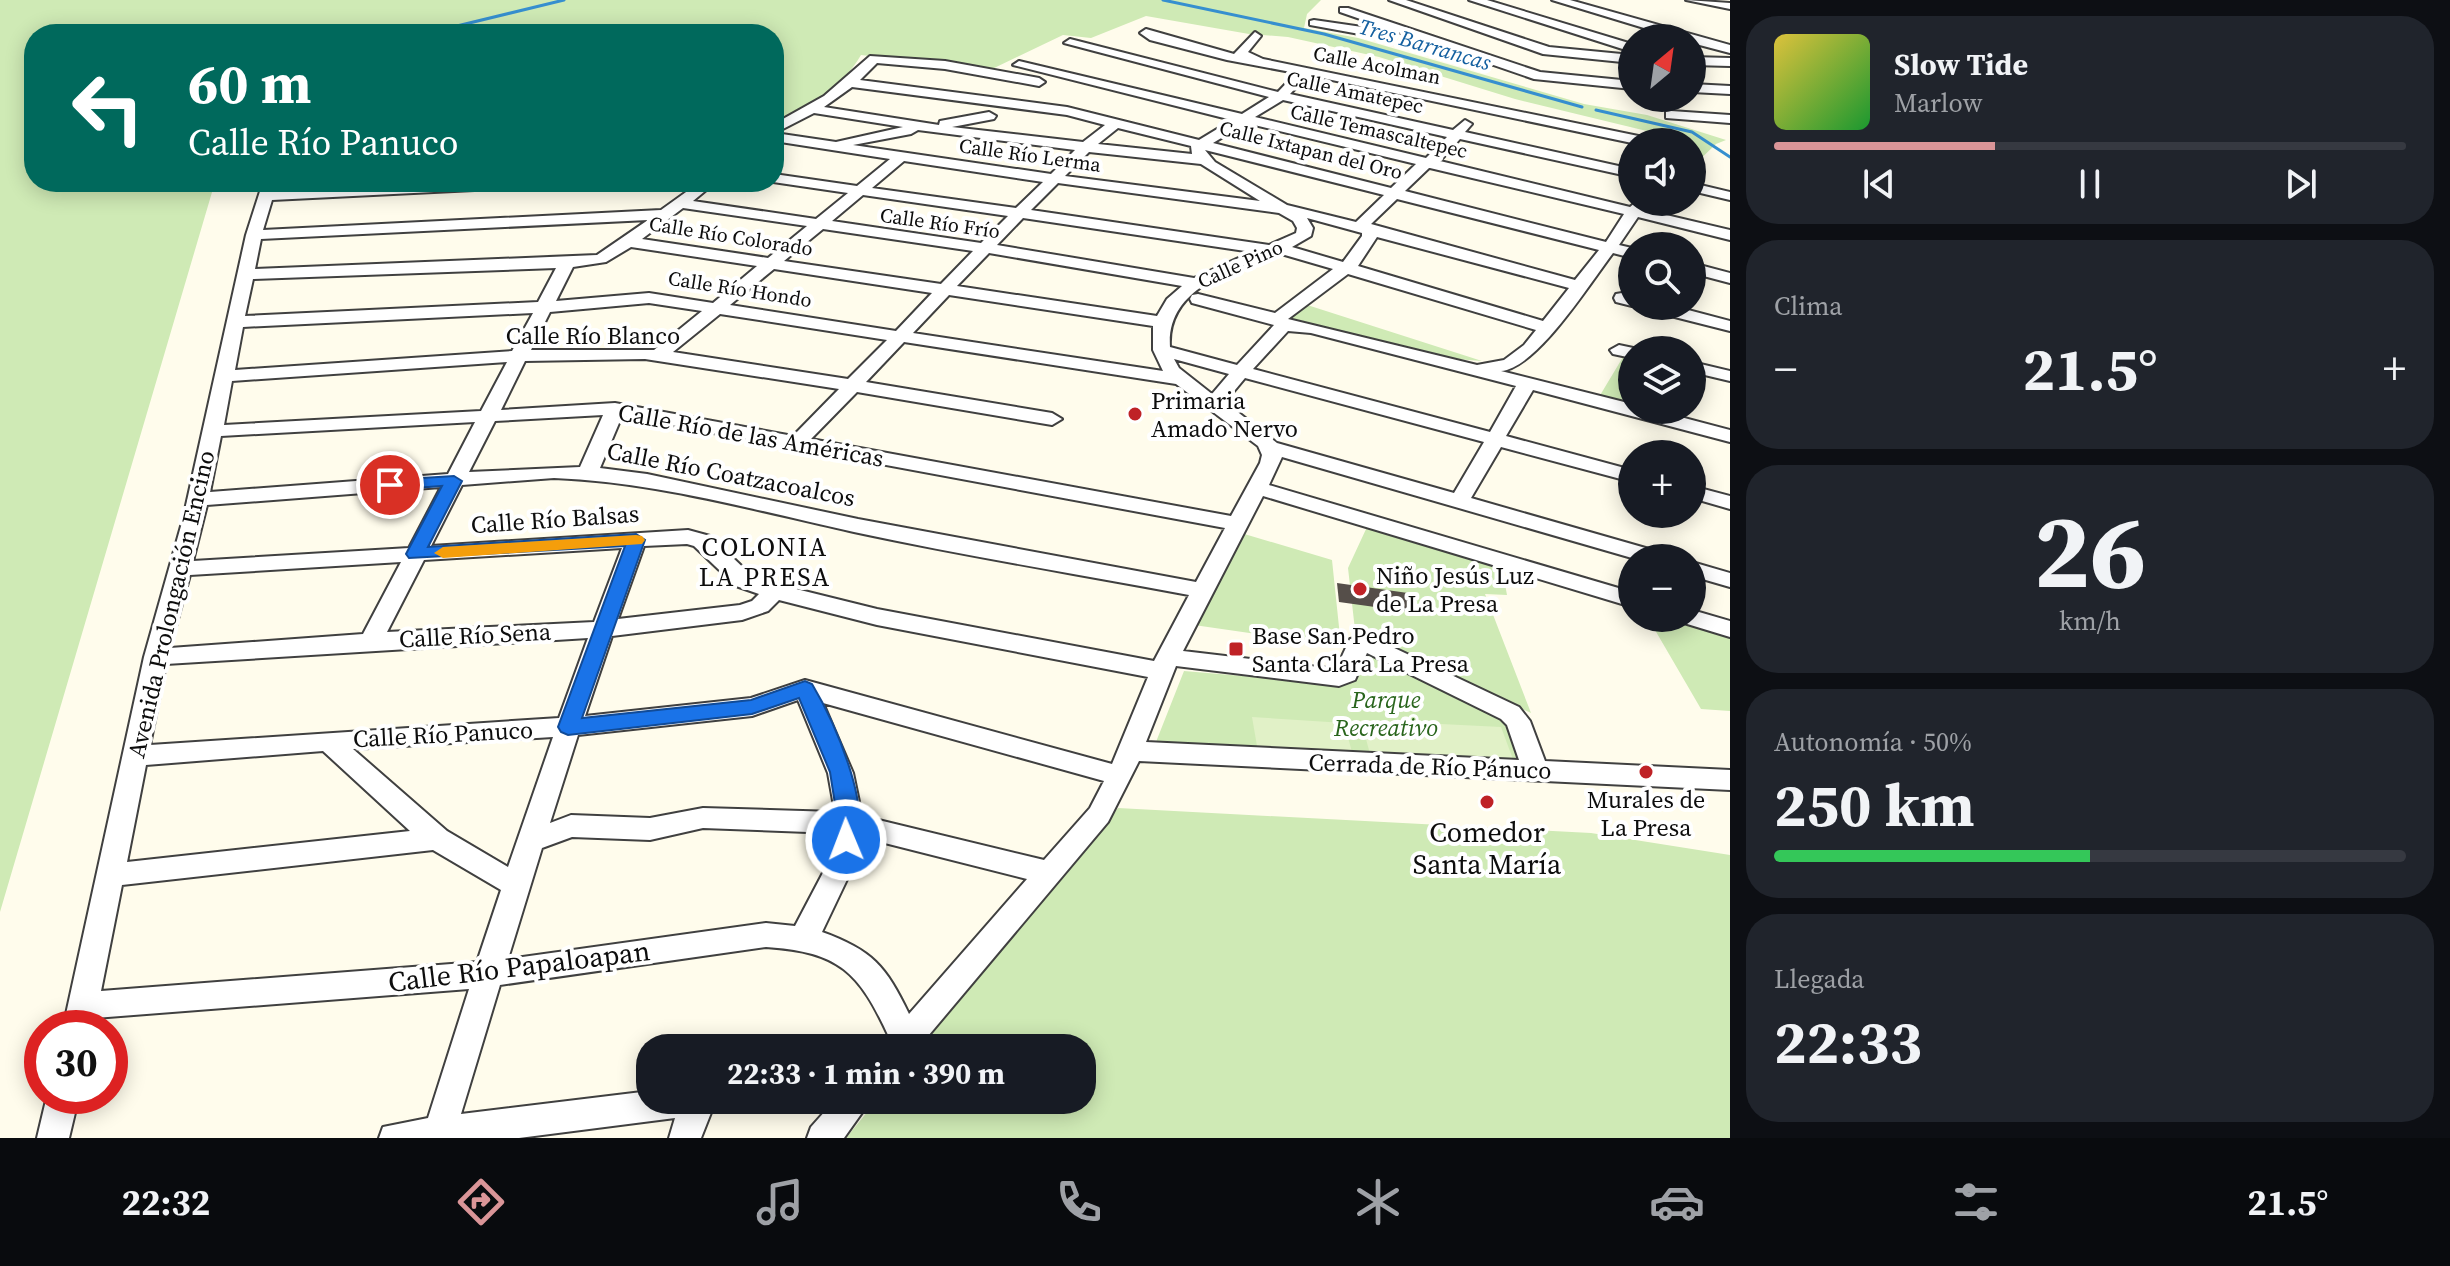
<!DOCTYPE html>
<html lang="es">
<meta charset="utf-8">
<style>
body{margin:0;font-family:"Source Serif 4",serif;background:#20242c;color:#f1f3f6;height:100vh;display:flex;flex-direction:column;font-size:30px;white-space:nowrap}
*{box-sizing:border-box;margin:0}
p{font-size:26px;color:#9ea1a6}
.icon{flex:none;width:44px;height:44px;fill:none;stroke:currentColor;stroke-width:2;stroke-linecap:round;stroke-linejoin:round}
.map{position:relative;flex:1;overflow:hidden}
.drawer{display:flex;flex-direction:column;gap:16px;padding:16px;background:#0d0f14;width:720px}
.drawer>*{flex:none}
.hud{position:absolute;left:24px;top:24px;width:760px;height:168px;border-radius:32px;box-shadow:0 4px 20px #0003;background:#00695c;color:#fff;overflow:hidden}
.needle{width:52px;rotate:29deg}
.controls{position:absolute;left:1618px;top:24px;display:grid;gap:16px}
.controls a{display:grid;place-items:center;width:88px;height:88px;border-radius:50%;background:#171b24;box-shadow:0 4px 20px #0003;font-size:40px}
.speed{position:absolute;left:24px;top:1010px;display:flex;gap:16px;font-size:40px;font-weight:700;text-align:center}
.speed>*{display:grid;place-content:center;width:104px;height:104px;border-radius:50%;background:#171b24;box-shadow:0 4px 20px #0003;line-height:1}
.speed .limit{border:12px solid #d22;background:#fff;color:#111}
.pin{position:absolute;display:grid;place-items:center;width:68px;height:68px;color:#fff;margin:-34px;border:4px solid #fff;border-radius:50%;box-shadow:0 2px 8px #0007}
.me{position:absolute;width:88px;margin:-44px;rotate:359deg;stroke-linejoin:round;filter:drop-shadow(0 0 6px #0008)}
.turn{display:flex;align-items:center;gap:28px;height:168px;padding:0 32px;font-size:36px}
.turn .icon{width:104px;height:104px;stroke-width:2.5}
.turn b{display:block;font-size:56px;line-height:68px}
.big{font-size:60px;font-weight:700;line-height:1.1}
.drawer .widget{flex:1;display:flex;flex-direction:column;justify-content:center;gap:12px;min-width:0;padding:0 28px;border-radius:32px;background:#20242c}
.drawer .dial{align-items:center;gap:0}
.dial b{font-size:104px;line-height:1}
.song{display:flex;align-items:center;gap:24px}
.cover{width:96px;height:96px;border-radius:12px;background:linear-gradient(135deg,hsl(50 70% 55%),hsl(130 70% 35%))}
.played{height:8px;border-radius:4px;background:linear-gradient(90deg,#da9598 35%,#363941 35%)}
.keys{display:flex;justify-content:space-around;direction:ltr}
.heat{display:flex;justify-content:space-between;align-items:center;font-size:44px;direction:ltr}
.charge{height:12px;border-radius:6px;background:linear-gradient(90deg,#34c759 50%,#363941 0)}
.trip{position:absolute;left:636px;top:1034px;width:460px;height:80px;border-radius:32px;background:#171b24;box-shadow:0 4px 20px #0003;font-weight:700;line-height:80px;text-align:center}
.menu{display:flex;height:128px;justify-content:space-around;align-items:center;background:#090b0e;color:#9ea1a6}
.menu .icon{width:56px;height:56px}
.menu .selected{color:#da9598}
.menu b{font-size:36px;color:#f1f3f6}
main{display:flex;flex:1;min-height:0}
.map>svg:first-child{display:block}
.green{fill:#cfeab5}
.pitch{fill:#e1f1c7}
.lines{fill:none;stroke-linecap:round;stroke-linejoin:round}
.stream{stroke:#368fcf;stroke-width:3}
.building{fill:#554e49}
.minor-casing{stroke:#404040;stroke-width:4}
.minor{fill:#fff;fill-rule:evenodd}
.route{fill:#1a73e8;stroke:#114b97;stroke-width:2}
.slow{fill:#f59e0b}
.poi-dot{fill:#bf2226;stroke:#fff;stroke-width:3}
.labels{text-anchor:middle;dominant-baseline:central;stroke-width:8;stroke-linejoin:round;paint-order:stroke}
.far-street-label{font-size:20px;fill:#0d0d0d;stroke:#fff}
.far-water-label{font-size:22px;font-style:italic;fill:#1460a0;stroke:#fff}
.street-label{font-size:24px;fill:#0d0d0d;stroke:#fff}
.poi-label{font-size:24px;fill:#0d0d0d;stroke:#fff;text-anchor:start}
.park-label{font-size:24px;font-style:italic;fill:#29651c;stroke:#fff}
.neighbourhood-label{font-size:26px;letter-spacing:2px;fill:#0d0d0d;stroke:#fff}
.near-poi-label{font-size:28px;fill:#0d0d0d;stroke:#fff}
.near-street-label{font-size:28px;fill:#0d0d0d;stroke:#fff}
</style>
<main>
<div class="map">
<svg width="1730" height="1138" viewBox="0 0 1730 1138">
<rect width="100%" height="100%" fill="#fffcec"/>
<path class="green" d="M0 0H1321L1307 14 1304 28 1358 38 1584 104 1647 115 1726 140 1716 144 1692 167V142L1515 99 1379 57 1288 37 1249 34 1146 16 1091 38 1063 35 990 70 861 55C842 88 808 108 774 124V34H34V182H215L0 912Z
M1301 303 1482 361 1428 357 1272 319Z
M1623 357 1632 360V407L1599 397Z
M1367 527 1502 568 1507 595 1485 594 1531 713 1355 630 1348 568Z
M1241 533 1332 560 1341 646 1194 625Z
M1648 618H1670L1730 637V711L1701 709Z
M1362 646 1506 720 1526 769 1154 747 1184 671 1346 685Z
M1118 808 1591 833 1730 855V1138H846L877 1100H1082V1048H920Z"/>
<path class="pitch" d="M1252 717 1344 723 1352 752 1257 746Z
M1361 720 1501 727 1514 762 1370 754Z"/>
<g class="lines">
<path class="stream" d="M1163 0 1324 34 1582 107
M424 34 564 0
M1596 110 1692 132 1730 157"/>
</g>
<path class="building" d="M1337 583 1415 594 1418 613 1339 602Z"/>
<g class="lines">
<g class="minor-casing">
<path id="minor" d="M1389 0H1406L1549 47 1632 55V63L1543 54Z
M1469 0H1487L1632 44V52Z
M1552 0H1570L1730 45V53L1692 43V38H1677Z
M1686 0 1730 3V9Z
M1340 8H1348L1540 72 1632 81V89L1534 79 1340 12Z
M1314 20 1376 29 1382 33 1376 37 1310 25V21Z
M1146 29 1234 54 1255 32 1261 36 1248 52 1263 59 1653 139 1655 142 1632 143 1308 75 1290 94 1453 130 1465 120 1472 124 1465 132 1632 169V177L1460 139 1440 161 1630 207 1636 202H1647L1650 205 1645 210 1730 230V240L1638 217 1619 245 1632 248V258L1613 253C1590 283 1537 368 1501 371L1632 404V410H1654L1730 430V442L1533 390 1506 436 1632 470V482L1501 447 1471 498 1663 553 1666 558H1632L1282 457 1269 485 1632 592V607L1263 496 1183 651 1336 669 1350 639 1369 636 1519 707 1530 721 1545 761 1730 770V790L1139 761 1108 822 918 1048H883L889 1037C859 972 840 952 766 947L500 985 461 1114 650 1091V1100H716L701 1138H669L675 1118 519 1138H379L383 1127 428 1118 469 989 95 1018 93 1028H63L144 657 183 519 246 235 263 182H277L275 191 465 182H564L557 186 272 200 263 230 661 210 700 182H716L693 201 816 219 848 193 773 182 774 174 857 186 890 159 774 141V124L824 96 870 56 945 61 1039 78 1045 82 1039 86 945 69 877 63 860 80 1067 107 1199 140 1232 120 1013 65 1019 61 1242 114 1269 97 1064 43 1070 39 1278 92 1296 73 1227 60 1150 40 1140 33ZM852 87 1067 115 1105 125 1083 142 952 127 994 119 996 116 989 112 940 121 939 125 824 107ZM1283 100 1447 137 1426 158 1255 117ZM814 113 903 127 836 142 775 133ZM1246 123 1416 164 1391 188 1213 143ZM1118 128 1191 146 1192 154 1098 144ZM918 130 1075 150 1051 174 853 145 911 134ZM1205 150 1384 195 1356 222 1287 205 1215 162ZM1089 152 1201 164 1260 201 1065 176ZM904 161 1043 182 1016 208 872 188ZM1429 168H1430L1624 214 1606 242 1405 191ZM1058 183 1279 213 1293 221 1297 228 1296 233 1269 245 1031 210ZM863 195 1008 216 981 243 832 221ZM1397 199 1599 250 1575 280 1371 224ZM683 208 807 226 768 258 642 239ZM1023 218 1252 252 1194 278 997 245ZM1307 218 1362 233V236L1343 262 1292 247 1311 236 1313 228ZM648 220 597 255 255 269 261 239ZM823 229 973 251 941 284 784 261ZM1377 237 1569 288 1543 321 1358 266ZM631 247 757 266 713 303 649 293 556 301 573 267 606 262ZM989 253 1182 286 1167 299 1157 316 957 286ZM1278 253 1333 269 1275 313 1198 294 1192 295 1190 299 1192 303 1274 325 1237 365 1170 347C1166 288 1232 270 1278 253ZM556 268 538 302 245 316 253 279ZM774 269 932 293 896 331 730 305ZM1348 274 1536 330 1524 345 1504 360 1477 365 1288 319ZM949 295 1153 326V350L1163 371 913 333ZM649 303 702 311 654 350H531L550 312ZM533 313 512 351 235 370 243 327ZM720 314 887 340 848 379 673 352ZM1288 331 1311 333 1516 386 1490 432 1253 369ZM904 342 1176 384 1258 446 1262 455 1260 463 1231 516 811 439 857 392 1052 425 1062 419 1052 413 866 382ZM645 359 839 389 793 436 615 403 501 410 525 361ZM1174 359 1229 374 1212 394 1179 368ZM507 362 481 411 224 425 232 381ZM1245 378 1484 442 1454 493 1277 443 1225 402ZM603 415 580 467 469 472 495 421ZM622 416 1225 528 1196 582 858 519 647 474 600 468ZM475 422 448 474 210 492 221 436ZM554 478C656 482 754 510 854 532 965 556 1078 574 1189 595L1154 661 877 609 780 585 752 576 710 536 688 530 431 546 462 485ZM441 487 409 548 193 561 207 505ZM687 544 694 546 736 586 759 594 752 601 740 605 618 619 644 546ZM622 548 594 622 387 632 424 560ZM401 562 363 634 170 648 190 575ZM779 600 877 625 1148 677 1112 764 805 680 751 698 585 716 612 636 742 620 768 611ZM588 638 559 718 150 745 166 664ZM1367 653 1501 719 1507 725 1519 760 1146 742 1176 666 1339 686 1355 680ZM798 700 828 773 835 812 703 808 650 818 571 815 550 823 578 735 752 716ZM823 703 1104 781 1090 808 1044 860 862 816 853 773ZM553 737 508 867 447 831 353 749ZM323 751 410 831 127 862 146 765ZM703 828 834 833 825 869 795 926 766 923 508 959 542 848 572 837 650 840ZM861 837 1027 879 909 1014C886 966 872 950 822 932L852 869ZM433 850 501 890 477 962 101 991 122 885Z
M1692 57 1730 58V66L1692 65Z
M1692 84 1730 86V94L1692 92Z
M1671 111 1730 115V123L1666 118V112Z
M1692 183 1730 192V200L1692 191Z
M1692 263 1730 273V283L1692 273Z
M1622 293 1632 296V306L1616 302 1614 298 1616 294Z
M1644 306H1673L1730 321V331L1647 310Z
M1619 345 1638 349 1639 350H1632V358L1613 354 1610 350Z
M1692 362 1730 371V381L1692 372Z
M1692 486 1730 496V509L1692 498Z
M1692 562 1730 573V587L1692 576Z
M1692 610 1730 621V637L1684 623 1681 618H1692Z
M47 1096H79L69 1138H37Z
M835 1100H871L844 1138H807L811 1127Z"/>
</g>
<use href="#minor" class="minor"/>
</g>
<path class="route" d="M454 476 462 481 428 547 636 534 645 540 582 718 751 700 805 681 812 684C833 719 874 809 854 847L846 849 838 847 835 840 838 823 830 772 799 698 752 714 568 735 561 732 558 727 625 546 409 558 406 554 442 486 390 490 381 485 390 480Z"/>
<path class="slow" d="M636 535 642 536 645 540 642 544 443 558 434 553 443 547Z"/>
<g class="poi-dot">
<circle cx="1135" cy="414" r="8"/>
<circle cx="1360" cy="589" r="8"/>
<rect x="1228" y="641" width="16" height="16" rx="4"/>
<circle cx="1646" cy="772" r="8"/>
<circle cx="1487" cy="802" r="8"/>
</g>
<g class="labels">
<g class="far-street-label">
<text transform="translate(1377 65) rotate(11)">Calle Acolman</text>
<text transform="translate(1355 92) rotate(12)">Calle Amatepec</text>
<text transform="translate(1379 131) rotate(13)">Calle Temascaltepec</text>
<text transform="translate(1311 150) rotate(14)">Calle Ixtapan del Oro</text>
<text transform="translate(1030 155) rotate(8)">Calle Río Lerma</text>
<text transform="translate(940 223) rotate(8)">Calle Río Frío</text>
<text transform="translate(731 236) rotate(9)">Calle Río Colorado</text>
<text transform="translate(1240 264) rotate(-24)">Calle Pino</text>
<text transform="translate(740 289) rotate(9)">Calle Río Hondo</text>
</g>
<g class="far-water-label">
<text transform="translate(1425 44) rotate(16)">Tres Barrancas</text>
</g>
<g class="street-label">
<text x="593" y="335">Calle Río Blanco</text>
<text transform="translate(751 435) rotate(10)">Calle Río de las Américas</text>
<text transform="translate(731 474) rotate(11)">Calle Río Coatzacoalcos</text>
<text transform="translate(555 519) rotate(-4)">Calle Río Balsas</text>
<text transform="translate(171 604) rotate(-77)">Avenida Prolongación Encino</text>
<text transform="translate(475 635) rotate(-3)">Calle Río Sena</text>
<text transform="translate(443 734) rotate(-3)">Calle Río Panuco</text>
<text transform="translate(1430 766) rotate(2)">Cerrada de Río Pánuco</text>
</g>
<g class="poi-label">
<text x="1151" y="400">Primaria<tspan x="1151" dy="28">Amado Nervo</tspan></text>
<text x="1376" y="575">Niño Jesús Luz<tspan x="1376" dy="28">de La Presa</tspan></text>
<text x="1252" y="635">Base San Pedro<tspan x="1252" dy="28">Santa Clara La Presa</tspan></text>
<text x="1646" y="799" text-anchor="middle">Murales de<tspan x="1646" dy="28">La Presa</tspan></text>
</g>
<g class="park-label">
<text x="1386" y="699">Parque<tspan x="1386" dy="28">Recreativo</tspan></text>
</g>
<g class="neighbourhood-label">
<text x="765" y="547">COLONIA<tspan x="765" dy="30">LA PRESA</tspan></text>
</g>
<g class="near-poi-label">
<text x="1487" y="832">Comedor<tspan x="1487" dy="32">Santa María</tspan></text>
</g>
<g class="near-street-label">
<text transform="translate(519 966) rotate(-7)">Calle Río Papaloapan</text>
</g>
</g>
</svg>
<div class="controls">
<a><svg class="needle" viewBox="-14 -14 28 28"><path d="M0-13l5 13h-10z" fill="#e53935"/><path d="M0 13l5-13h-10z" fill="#9ea1a6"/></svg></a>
<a><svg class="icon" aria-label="sound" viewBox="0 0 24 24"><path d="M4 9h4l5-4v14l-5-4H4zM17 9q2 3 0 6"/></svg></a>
<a><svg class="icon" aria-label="search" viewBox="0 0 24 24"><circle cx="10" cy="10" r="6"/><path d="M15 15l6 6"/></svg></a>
<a><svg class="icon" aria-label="layers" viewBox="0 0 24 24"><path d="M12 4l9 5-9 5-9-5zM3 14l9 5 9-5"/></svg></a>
<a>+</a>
<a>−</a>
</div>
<div class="speed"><div class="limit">30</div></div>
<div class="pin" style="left:390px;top:485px;background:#d93025"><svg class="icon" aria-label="arrive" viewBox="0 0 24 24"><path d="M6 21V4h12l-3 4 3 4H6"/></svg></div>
<svg class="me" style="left:846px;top:840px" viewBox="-20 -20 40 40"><circle r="17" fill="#1a73e8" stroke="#fff" stroke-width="3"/><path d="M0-11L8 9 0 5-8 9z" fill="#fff"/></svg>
<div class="trip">22:33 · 1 min · 390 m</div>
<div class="hud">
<div class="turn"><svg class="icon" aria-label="left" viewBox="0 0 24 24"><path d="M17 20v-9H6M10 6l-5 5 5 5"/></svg><div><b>60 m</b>Calle Río Panuco</div></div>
</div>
</div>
<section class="drawer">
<div class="widget">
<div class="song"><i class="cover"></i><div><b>Slow Tide</b><p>Marlow</p></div></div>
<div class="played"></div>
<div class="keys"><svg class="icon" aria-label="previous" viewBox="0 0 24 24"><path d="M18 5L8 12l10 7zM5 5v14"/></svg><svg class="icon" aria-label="pause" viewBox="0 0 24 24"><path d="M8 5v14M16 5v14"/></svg><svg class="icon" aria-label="next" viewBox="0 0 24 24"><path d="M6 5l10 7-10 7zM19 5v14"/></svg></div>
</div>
<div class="widget"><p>Clima</p>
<div class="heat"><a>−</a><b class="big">21.5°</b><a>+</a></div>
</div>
<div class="widget dial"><b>26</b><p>km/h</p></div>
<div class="widget"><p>Autonomía · 50%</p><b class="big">250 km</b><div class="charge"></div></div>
<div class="widget"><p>Llegada</p><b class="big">22:33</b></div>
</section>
</main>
<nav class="menu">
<b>22:32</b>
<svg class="icon selected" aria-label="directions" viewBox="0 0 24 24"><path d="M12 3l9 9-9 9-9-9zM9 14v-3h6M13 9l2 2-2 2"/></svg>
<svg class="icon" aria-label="music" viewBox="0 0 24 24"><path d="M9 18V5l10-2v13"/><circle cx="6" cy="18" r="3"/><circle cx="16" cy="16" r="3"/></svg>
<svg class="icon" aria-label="phone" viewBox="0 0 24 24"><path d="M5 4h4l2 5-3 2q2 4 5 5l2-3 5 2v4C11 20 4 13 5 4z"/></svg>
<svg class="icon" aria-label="climate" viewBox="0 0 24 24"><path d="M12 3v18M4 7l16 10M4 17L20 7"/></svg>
<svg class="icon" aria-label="car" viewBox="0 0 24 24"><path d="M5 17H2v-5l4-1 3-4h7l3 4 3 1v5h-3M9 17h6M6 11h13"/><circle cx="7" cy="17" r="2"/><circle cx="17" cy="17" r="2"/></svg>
<svg class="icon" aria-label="filters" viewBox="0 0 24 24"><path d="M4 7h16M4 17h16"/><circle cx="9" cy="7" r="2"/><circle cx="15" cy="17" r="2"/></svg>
<b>21.5°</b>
</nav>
